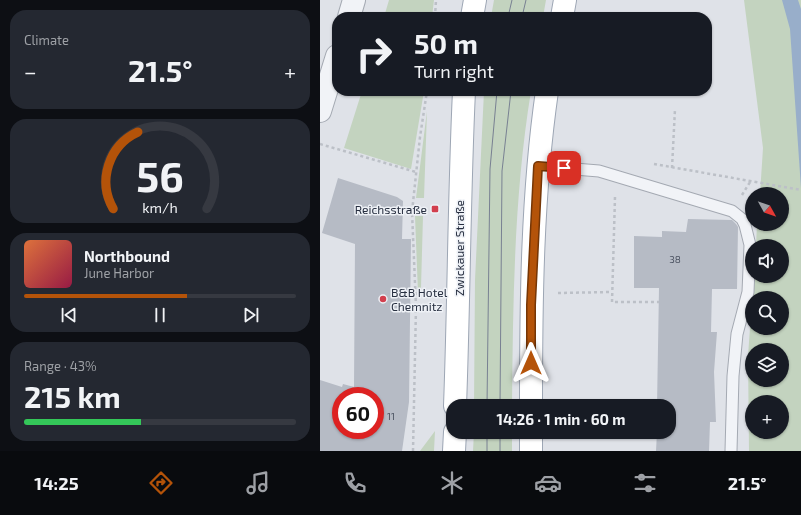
<!DOCTYPE html>
<meta charset="utf-8">
<style>
body{margin:0;font-family:"Exo 2",sans-serif;background:#242831;color:#f1f3f6;height:100vh;display:flex;flex-direction:column;font-size:15px;white-space:nowrap}
*{box-sizing:border-box;margin:0}
p{font-size:13px;color:#9ea1a6}
.icon{flex:none;width:22px;height:22px;fill:none;stroke:currentColor;stroke-width:2;stroke-linecap:round;stroke-linejoin:round}
.map{position:relative;flex:1;overflow:hidden}
.drawer{display:flex;flex-direction:column;gap:10px;padding:10px;background:#0d0f14;width:320px}
.drawer>*{flex:none}
.banner{position:absolute;left:12px;top:12px;width:380px;height:84px;border-radius:16px;box-shadow:0 1px 3px #0004;background:#171b24;color:#f1f3f6;overflow:hidden}
.needle{width:26px;rotate:130deg}
.controls{position:absolute;left:425px;top:187px;display:grid;gap:8px}
.controls a{display:grid;place-items:center;width:44px;height:44px;border-radius:50%;background:#171b24;box-shadow:0 1px 3px #0004;font-size:20px}
.speed{position:absolute;left:12px;top:387px;display:flex;gap:8px;font-size:20px;font-weight:700;text-align:center}
.speed>*{display:grid;place-content:center;width:52px;height:52px;border-radius:50%;background:#171b24;box-shadow:0 1px 3px #0004;line-height:1}
.speed .limit{border:6px solid #d22;background:#fff;color:#111}
.pin{position:absolute;display:grid;place-items:center;width:34px;height:34px;color:#fff;margin:-17px;border-radius:8px;box-shadow:0 2px 6px #0006}
.me{position:absolute;width:44px;margin:-22px;rotate:0deg;stroke-linejoin:round;filter:drop-shadow(0 0 3px #0008)}
.turn{display:flex;align-items:center;gap:14px;height:84px;padding:0 16px;font-size:18px}
.turn .icon{width:52px;height:52px;stroke-width:2.5}
.turn b{display:block;font-size:28px;line-height:34px}
.big{font-size:30px;font-weight:700;line-height:1.1}
.drawer .widget{flex:1;display:flex;flex-direction:column;justify-content:center;gap:6px;min-width:0;padding:0 14px;border-radius:16px;background:#242831}
.drawer .dial{align-items:center;gap:0}
.dial svg{height:104px;overflow:visible;fill:none;stroke:#363941;stroke-width:7;stroke-linecap:round;text-anchor:middle}
.dial text{fill:#f1f3f6;stroke:none}
.song{display:flex;align-items:center;gap:12px}
.cover{width:48px;height:48px;border-radius:6px;background:linear-gradient(135deg,hsl(20 70% 55%),hsl(340 70% 35%))}
.played{height:4px;border-radius:2px;background:linear-gradient(90deg,#b45309 60%,#363941 60%)}
.keys{display:flex;justify-content:space-around;direction:ltr}
.heat{display:flex;justify-content:space-between;align-items:center;font-size:22px;direction:ltr}
.charge{height:6px;border-radius:3px;background:linear-gradient(90deg,#34c759 43%,#363941 0)}
.trip{position:absolute;left:126px;top:399px;width:230px;height:40px;border-radius:16px;background:#171b24;box-shadow:0 1px 3px #0004;font-weight:700;line-height:40px;text-align:center}
.dock{display:flex;height:64px;justify-content:space-around;align-items:center;background:#090b0e;color:#9ea1a6}
.dock .icon{width:28px;height:28px}
.dock .selected{color:#b45309}
.dock b{font-size:18px;color:#f1f3f6}
main{display:flex;flex:1;min-height:0}
.map>svg:first-child{display:block}
.green{fill:#c3d3bf;fill-rule:evenodd}
.water{fill:#98aeca}
.building{fill:#b6bbc5;fill-rule:evenodd}
.lines{fill:none;stroke-linecap:round;stroke-linejoin:round}
.lane-casing{stroke:#a4a9b2;stroke-width:13}
.street-casing{stroke:#a4a9b2;stroke-width:24}
.primary-casing{stroke:#9da6b4;stroke-width:24}
.path{stroke:#bcc0c7;stroke-width:2.5;stroke-dasharray:3 3;stroke-linecap:butt}
.lane{stroke:#f1f3f7;stroke-width:11}
.street{stroke:#f1f3f7;stroke-width:22}
.primary{stroke:#fff;stroke-width:22}
.tram{stroke:#788092;stroke-width:1}
.route-casing{stroke:#753606;stroke-width:10}
.route{stroke:#b45309;stroke-width:7}
.poi-dot{fill:#d23f4e;stroke:#eef1f6;stroke-width:1.5}
.labels{text-anchor:middle;dominant-baseline:central;stroke-width:3;stroke-linejoin:round;paint-order:stroke}
.number-label{font-size:10px;fill:#4b5261}
.poi-label{font-size:12px;fill:#272f40;stroke:#eef1f6;text-anchor:end}
.street-label{font-size:12px;fill:#272f40;stroke:#eef1f6}
</style>
<main>
<section class="drawer">
<div class="widget"><p>Climate</p>
<div class="heat"><a>−</a><b class="big">21.5°</b><a>+</a></div>
</div>
<div class="widget dial"><svg viewBox="0 0 100 80">
<path d="M14 69A42 42 0 1 1 86 69"/>
<path d="M14 69A42 42 0 0 1 33 10" stroke="#b45309"/>
<text x="50" y="56" font-size="32" font-weight="700">56</text>
<text x="50" y="72" font-size="11">km/h</text>
</svg></div>
<div class="widget">
<div class="song"><i class="cover"></i><div><b>Northbound</b><p>June Harbor</p></div></div>
<div class="played"></div>
<div class="keys"><svg class="icon" aria-label="previous" viewBox="0 0 24 24"><path d="M18 5L8 12l10 7zM5 5v14"/></svg><svg class="icon" aria-label="pause" viewBox="0 0 24 24"><path d="M8 5v14M16 5v14"/></svg><svg class="icon" aria-label="next" viewBox="0 0 24 24"><path d="M6 5l10 7-10 7zM19 5v14"/></svg></div>
</div>
<div class="widget"><p>Range · 43%</p><b class="big">215 km</b><div class="charge"></div></div>
</section>
<div class="map">
<svg width="481" height="451" viewBox="0 0 481 451">
<rect width="100%" height="100%" fill="#dfe2e8"/>
<path class="green" d="M69 0H114L112 17H64Z
M174 0H226L223 17H171Z
M424 0H481V451H429L428 356 432 300V328H462V298H432L434 276H462V246H436L437 224H462V194H440L443 148ZM432 350H462V380H432ZM432 402H462V432H432Z
M42 91H104L91 169 24 148Z
M164 91H211C194 195 193 301 192 406H154L155 280Z
M107 111 104 198H96Z
M95 216H103L101 288 98 293Z
M115 431 114 451H100Z
M154 432H192V451H153Z"/>
<path class="water" d="M462 0H478L481 9V188L470 29Z"/>
<path class="building" d="M18 178 77 197 83 201 82 239H91L89 402 82 451H0V380L22 387 23 384 34 387 35 244 2 233ZM21 396H55V430H21Z
M368 219 412 220 416 224 418 227 417 289H392L391 332H397L394 372 396 422H390L389 451H336L337 432H349V406H337L339 288H314V236L342 237V231L366 232Z"/>
<g class="lines">
<g class="lane-casing">
<path id="lane" d="M218 166 279 171 412 211 422 219 425 225 430 245 428 292 417 334 413 376 411 451"/>
</g>
<g class="street-casing">
<path id="street" d="M29 17 34 0
M0 111 17 56"/>
</g>
<g class="primary-casing">
<path id="primary" d="M152 17 155 0
M242 17 245 0
M135 406C139 301 139 196 144 91
M211 406C211 301 212 195 227 91
M211 432V451
M134 451 135 432"/>
</g>
<path class="path" d="M115 17 116 0
M0 144 96 172
M334 164 481 190
M352 168 355 109
M422 195 430 182
M295 197 292 302H339
M238 293 292 292
M93 451 96 307 92 212 100 137 107 91"/>
<use href="#lane" class="lane"/>
<use href="#street" class="street"/>
<use href="#primary" class="primary"/>
<path class="tram" d="M188 17 192 0
M202 17 206 0
M167 406 170 169 177 91
M180 406 182 171 191 91
M167 451V432
M180 451V432"/>
</g>
<g class="lines">
<g class="route-casing">
<path id="route" d="M211 363V305L218 166 244 168"/>
</g>
<use href="#route" class="route"/>
</g>
<g class="poi-dot">
<rect x="111" y="205" width="8" height="8" rx="2"/>
<circle cx="63" cy="299" r="4"/>
</g>
<g class="labels">
<g class="number-label">
<text x="355" y="259">38</text>
<text x="71" y="416">11</text>
</g>
<g class="poi-label">
<text x="107" y="209">Reichsstraße</text>
<text x="71" y="292" text-anchor="start">B&amp;B Hotel<tspan x="71" dy="14">Chemnitz</tspan></text>
</g>
<g class="street-label">
<text transform="translate(139 248) rotate(-90)">Zwickauer Straße</text>
</g>
</g>
</svg>
<div class="controls">
<a><svg class="needle" viewBox="-14 -14 28 28"><path d="M0-13l5 13h-10z" fill="#e53935"/><path d="M0 13l5-13h-10z" fill="#9ea1a6"/></svg></a>
<a><svg class="icon" aria-label="sound" viewBox="0 0 24 24"><path d="M4 9h4l5-4v14l-5-4H4zM17 9q2 3 0 6"/></svg></a>
<a><svg class="icon" aria-label="search" viewBox="0 0 24 24"><circle cx="10" cy="10" r="6"/><path d="M15 15l6 6"/></svg></a>
<a><svg class="icon" aria-label="layers" viewBox="0 0 24 24"><path d="M12 4l9 5-9 5-9-5zM3 14l9 5 9-5"/></svg></a>
<a>+</a>
</div>
<div class="speed"><div class="limit">60</div></div>
<div class="pin" style="left:244px;top:168px;background:#d93025"><svg class="icon" aria-label="arrive" viewBox="0 0 24 24"><path d="M6 21V4h12l-3 4 3 4H6"/></svg></div>
<svg class="me" style="left:211px;top:363px" viewBox="-20 -20 40 40"><path d="M0-17L14 15 0 8-14 15z" fill="#b45309" stroke="#fff" stroke-width="4"/></svg>
<div class="trip">14:26 · 1 min · 60 m</div>
<div class="banner">
<div class="turn"><svg class="icon" aria-label="right" viewBox="0 0 24 24"><path d="M7 20v-9h11M14 6l5 5-5 5"/></svg><div><b>50 m</b>Turn right</div></div>
</div>
</div>
</main>
<nav class="dock">
<b>14:25</b>
<svg class="icon selected" aria-label="directions" viewBox="0 0 24 24"><path d="M12 3l9 9-9 9-9-9zM9 14v-3h6M13 9l2 2-2 2"/></svg>
<svg class="icon" aria-label="music" viewBox="0 0 24 24"><path d="M9 18V5l10-2v13"/><circle cx="6" cy="18" r="3"/><circle cx="16" cy="16" r="3"/></svg>
<svg class="icon" aria-label="phone" viewBox="0 0 24 24"><path d="M5 4h4l2 5-3 2q2 4 5 5l2-3 5 2v4C11 20 4 13 5 4z"/></svg>
<svg class="icon" aria-label="climate" viewBox="0 0 24 24"><path d="M12 3v18M4 7l16 10M4 17L20 7"/></svg>
<svg class="icon" aria-label="car" viewBox="0 0 24 24"><path d="M5 17H2v-5l4-1 3-4h7l3 4 3 1v5h-3M9 17h6M6 11h13"/><circle cx="7" cy="17" r="2"/><circle cx="17" cy="17" r="2"/></svg>
<svg class="icon" aria-label="filters" viewBox="0 0 24 24"><path d="M4 7h16M4 17h16"/><circle cx="9" cy="7" r="2"/><circle cx="15" cy="17" r="2"/></svg>
<b>21.5°</b>
</nav>
